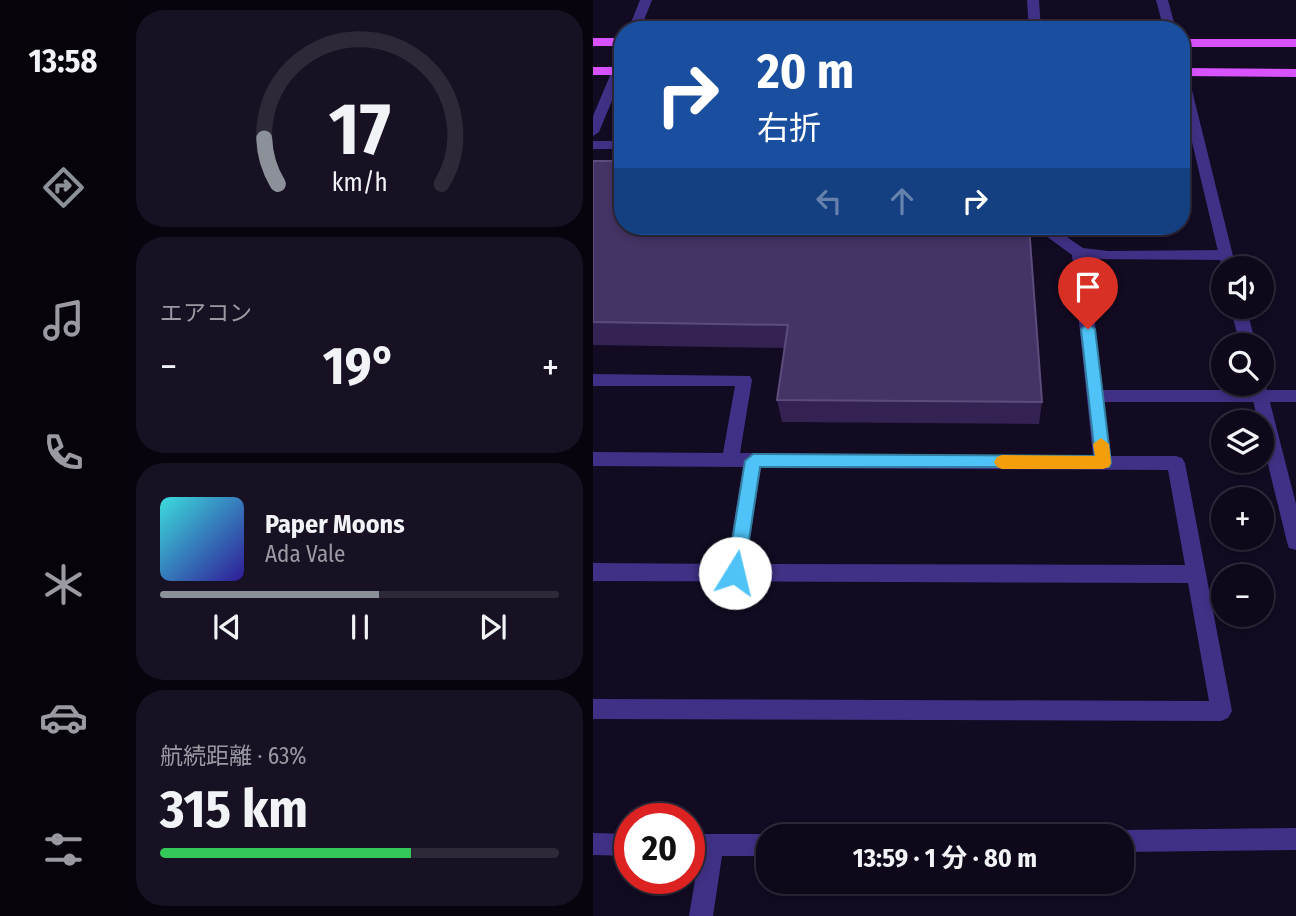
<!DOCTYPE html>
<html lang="ja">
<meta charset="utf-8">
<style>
body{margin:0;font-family:"Fira Sans Condensed","Noto Sans JP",sans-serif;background:#171123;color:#f1f3f6;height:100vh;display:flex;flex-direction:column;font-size:26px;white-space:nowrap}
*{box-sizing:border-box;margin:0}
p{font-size:23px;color:#9b9aa2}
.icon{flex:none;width:38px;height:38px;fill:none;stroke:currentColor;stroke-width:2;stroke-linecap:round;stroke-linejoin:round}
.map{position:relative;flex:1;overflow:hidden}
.side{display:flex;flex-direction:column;gap:10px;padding:10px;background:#08040e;width:467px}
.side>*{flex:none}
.banner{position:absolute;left:21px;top:21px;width:576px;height:214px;border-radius:28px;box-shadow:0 4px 10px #0003,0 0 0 2px #2e2939;background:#1a4fa0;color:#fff;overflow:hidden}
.buttons{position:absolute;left:618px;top:256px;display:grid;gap:14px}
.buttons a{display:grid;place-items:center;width:63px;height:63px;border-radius:50%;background:#0e081a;box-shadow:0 4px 10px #0003,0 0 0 2px #2e2939;font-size:35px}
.speed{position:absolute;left:21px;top:803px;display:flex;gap:14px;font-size:35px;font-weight:700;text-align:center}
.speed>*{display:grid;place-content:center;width:91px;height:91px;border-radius:50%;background:#0e081a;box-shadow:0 4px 10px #0003,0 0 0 2px #2e2939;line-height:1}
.speed .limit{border:10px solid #d22;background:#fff;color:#111}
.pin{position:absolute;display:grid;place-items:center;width:60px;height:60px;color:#fff;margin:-72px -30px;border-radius:50% 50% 50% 0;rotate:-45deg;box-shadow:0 0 7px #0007}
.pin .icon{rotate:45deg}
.me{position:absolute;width:77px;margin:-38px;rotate:9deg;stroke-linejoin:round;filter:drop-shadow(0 0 5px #0008)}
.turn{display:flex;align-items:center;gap:24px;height:147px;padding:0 28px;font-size:32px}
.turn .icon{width:91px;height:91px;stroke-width:2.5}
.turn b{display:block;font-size:49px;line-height:60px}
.lanes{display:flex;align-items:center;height:66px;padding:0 28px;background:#0003;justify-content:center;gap:35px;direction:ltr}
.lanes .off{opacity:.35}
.big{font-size:52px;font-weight:700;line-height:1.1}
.side .tile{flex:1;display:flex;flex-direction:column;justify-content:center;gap:10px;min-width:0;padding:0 24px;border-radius:28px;background:#171123}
.side .dial{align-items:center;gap:0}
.dial svg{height:182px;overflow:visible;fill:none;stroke:#2e2939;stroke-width:7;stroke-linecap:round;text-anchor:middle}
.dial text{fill:#f1f3f6;stroke:none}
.song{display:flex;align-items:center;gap:21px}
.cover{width:84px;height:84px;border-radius:10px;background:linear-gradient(135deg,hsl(180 70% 55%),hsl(250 70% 35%))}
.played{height:7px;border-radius:4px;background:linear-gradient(90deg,#8c9099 55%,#2e2939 55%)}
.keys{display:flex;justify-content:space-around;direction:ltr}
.heat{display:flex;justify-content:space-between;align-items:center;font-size:38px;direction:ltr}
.charge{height:10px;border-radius:5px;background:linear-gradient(90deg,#34c759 63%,#2e2939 0)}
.trip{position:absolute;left:163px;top:824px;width:378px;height:70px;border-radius:28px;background:#0e081a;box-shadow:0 4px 10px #0003,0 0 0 2px #2e2939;font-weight:700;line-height:70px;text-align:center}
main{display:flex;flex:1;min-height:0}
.menu{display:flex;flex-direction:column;width:126px;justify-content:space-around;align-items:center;background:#06030a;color:#9b9aa2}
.menu .icon{width:49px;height:49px}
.menu .selected{color:#8c9099}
.menu b{font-size:32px;color:#f1f3f6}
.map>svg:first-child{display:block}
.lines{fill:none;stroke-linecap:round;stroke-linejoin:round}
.service{fill:#413186;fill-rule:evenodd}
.minor{fill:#413186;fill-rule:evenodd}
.primary{fill:#d853ff;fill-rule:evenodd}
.wall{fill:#332252}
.building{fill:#443465;stroke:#5c4c7d;stroke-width:2}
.route{fill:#4fc3f7;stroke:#337fa1;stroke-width:2}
.slow{fill:#f59e0b}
</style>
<main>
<nav class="menu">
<b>13:58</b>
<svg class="icon selected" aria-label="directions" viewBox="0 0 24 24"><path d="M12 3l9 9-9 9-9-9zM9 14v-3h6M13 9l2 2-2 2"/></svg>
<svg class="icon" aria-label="music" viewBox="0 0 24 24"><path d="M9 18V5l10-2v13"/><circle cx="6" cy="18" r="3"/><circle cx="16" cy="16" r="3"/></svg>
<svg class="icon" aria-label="phone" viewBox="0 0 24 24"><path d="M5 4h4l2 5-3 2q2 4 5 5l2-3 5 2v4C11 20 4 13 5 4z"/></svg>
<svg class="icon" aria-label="climate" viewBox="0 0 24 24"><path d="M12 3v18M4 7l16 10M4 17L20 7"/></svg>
<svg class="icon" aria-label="car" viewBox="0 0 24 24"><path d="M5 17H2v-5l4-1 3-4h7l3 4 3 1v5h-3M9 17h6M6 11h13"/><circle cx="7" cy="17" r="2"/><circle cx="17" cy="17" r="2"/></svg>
<svg class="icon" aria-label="filters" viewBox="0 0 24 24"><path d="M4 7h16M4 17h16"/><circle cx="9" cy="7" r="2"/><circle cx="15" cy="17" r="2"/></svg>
</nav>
<section class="side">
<div class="tile dial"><svg viewBox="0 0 100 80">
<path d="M14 69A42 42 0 1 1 86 69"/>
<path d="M14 69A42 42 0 0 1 8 49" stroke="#8c9099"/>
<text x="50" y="56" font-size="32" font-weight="700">17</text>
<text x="50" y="72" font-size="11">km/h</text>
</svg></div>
<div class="tile"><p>エアコン</p>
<div class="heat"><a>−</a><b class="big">19°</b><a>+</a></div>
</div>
<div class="tile">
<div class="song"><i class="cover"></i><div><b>Paper Moons</b><p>Ada Vale</p></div></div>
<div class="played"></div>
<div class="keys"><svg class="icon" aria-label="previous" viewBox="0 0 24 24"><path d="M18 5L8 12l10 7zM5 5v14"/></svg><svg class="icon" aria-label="pause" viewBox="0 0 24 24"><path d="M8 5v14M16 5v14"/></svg><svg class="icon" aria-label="next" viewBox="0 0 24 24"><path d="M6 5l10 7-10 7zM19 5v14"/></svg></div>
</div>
<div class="tile"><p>航続距離 · 63%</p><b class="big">315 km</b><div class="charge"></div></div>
</section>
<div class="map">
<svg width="703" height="916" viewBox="0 0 703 916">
<rect width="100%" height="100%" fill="#120b22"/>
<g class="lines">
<path class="service" d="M434 0H446L448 30H436Z
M25 67 30 69V74L6 132 0 136V116L19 71Z
M0 141H30V149H0Z
M451 226H465V231L490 248 515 251 633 250 640 255 633 260 494 259 510 390H703V402H511L518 456H583L589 458 592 463 639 711 635 718 628 721 0 719V699L616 701 595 583 0 581V563L134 564 150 467 0 466V452L130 453 142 386H0V374L157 376 159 380 147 453 500 456 479 255 453 236ZM168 468 575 470 592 565 153 564Z"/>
<path class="minor" d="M47 0H59L47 30H35Z
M563 0H575L583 30H571Z
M30 54V73L21 74 19 71 24 58Z
M588 66 594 70 643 268H630V270L629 268 588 96Z
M637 306H653L663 345H647Z
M668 378 672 383 703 504V550L696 548 694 542 668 436V422H665L656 383H668Z
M703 828V850L528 852V836H518L528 830Z
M0 833 37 834V856L0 855Z
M96 834H175L182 836H175V856H129L120 916H96L106 856H96Z"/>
<path class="primary" d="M0 38H30V46H0Z
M588 39H703V47H588Z
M0 67H30V75H0Z
M588 68 703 69V77L588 76Z"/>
</g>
<path class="wall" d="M0 161 449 402 446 424 189 422 184 400 191 348 0 345Z"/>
<path class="building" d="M0 161H30V226H436L449 402 184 400 195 325 0 322Z"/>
<path class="route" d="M495 324 502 329 518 463 516 467H167L151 573 149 579 142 581 136 579 134 573 152 461 160 454 502 456 488 329Z"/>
<path class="slow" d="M508 438 516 444 518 463 516 467 510 469H409L404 467 401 462 404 457 409 455 502 456 500 444Z"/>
</svg>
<div class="buttons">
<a><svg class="icon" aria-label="sound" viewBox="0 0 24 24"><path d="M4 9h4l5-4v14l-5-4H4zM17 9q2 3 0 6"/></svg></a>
<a><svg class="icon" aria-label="search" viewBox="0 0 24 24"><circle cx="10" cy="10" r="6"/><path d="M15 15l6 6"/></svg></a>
<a><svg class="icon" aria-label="layers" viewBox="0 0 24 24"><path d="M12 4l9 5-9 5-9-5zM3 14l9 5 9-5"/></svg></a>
<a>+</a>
<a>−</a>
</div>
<div class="speed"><div class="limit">20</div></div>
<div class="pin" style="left:495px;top:329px;background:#d93025"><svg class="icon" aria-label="arrive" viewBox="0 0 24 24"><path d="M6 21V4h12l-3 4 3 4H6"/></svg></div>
<svg class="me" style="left:142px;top:573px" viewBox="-20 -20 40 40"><circle r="19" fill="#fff"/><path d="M0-13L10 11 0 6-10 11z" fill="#4fc3f7"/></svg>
<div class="trip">13:59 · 1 分 · 80 m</div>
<div class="banner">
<div class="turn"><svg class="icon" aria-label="right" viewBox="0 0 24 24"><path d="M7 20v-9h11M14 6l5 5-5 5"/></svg><div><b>20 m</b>右折</div></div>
<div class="lanes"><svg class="icon off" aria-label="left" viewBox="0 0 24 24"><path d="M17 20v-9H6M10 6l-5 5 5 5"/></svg><svg class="icon off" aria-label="ahead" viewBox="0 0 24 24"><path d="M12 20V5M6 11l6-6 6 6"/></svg><svg class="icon" aria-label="right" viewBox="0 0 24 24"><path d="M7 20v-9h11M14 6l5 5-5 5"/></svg></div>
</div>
</div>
</main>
